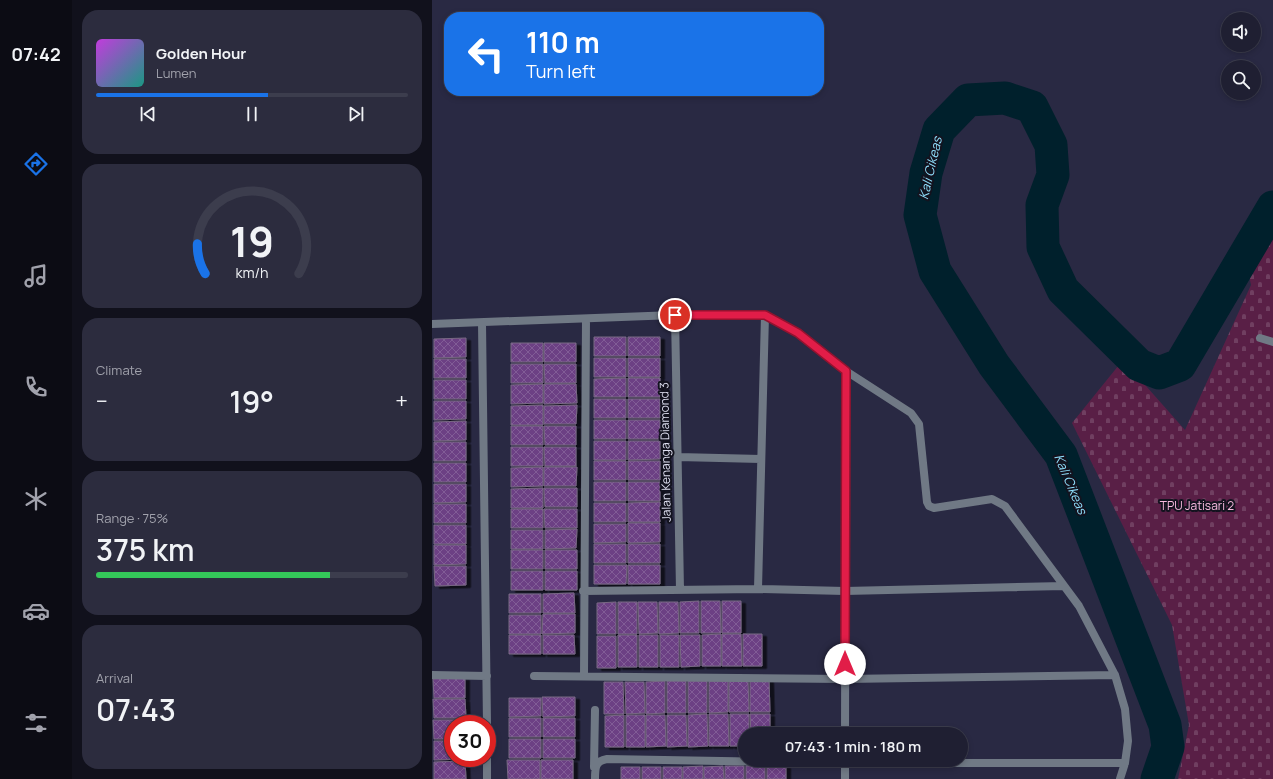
<!DOCTYPE html>
<meta charset="utf-8">
<style>
body{margin:0;font-family:Manrope,sans-serif;background:#2c2c3e;color:#f1f3f6;height:100vh;display:flex;flex-direction:column;font-size:15px;white-space:nowrap}
*{box-sizing:border-box;margin:0}
p{font-size:13px;color:#a1a2ac}
.icon{flex:none;width:22px;height:22px;fill:none;stroke:currentColor;stroke-width:2;stroke-linecap:round;stroke-linejoin:round}
.map{position:relative;flex:1;overflow:hidden}
.drawer{display:flex;flex-direction:column;gap:10px;padding:10px;background:#11111c;width:360px}
.drawer>*{flex:none}
.guide{position:absolute;left:12px;top:12px;width:380px;height:84px;border-radius:16px;box-shadow:0 2px 6px #0003,0 0 0 1px #3c3d4d;background:#1a73e8;color:#fff;overflow:hidden}
.controls{position:absolute;left:789px;top:12px;display:grid;gap:8px}
.controls a{display:grid;place-items:center;width:40px;height:40px;border-radius:50%;background:#1f1f32;box-shadow:0 2px 6px #0003,0 0 0 1px #3c3d4d;font-size:20px}
.speed{position:absolute;left:12px;top:715px;display:flex;gap:8px;font-size:20px;font-weight:700;text-align:center}
.speed>*{display:grid;place-content:center;width:52px;height:52px;border-radius:50%;background:#1f1f32;box-shadow:0 2px 6px #0003,0 0 0 1px #3c3d4d;line-height:1}
.speed .limit{border:6px solid #d22;background:#fff;color:#111}
.pin{position:absolute;display:grid;place-items:center;width:34px;height:34px;color:#fff;margin:-17px;border:2px solid #fff;border-radius:50%;box-shadow:0 1px 4px #0007}
.me{position:absolute;width:44px;margin:-22px;rotate:0deg;stroke-linejoin:round;filter:drop-shadow(0 0 3px #0008)}
.turn{display:flex;align-items:center;gap:14px;height:84px;padding:0 16px;font-size:18px}
.turn .icon{width:52px;height:52px;stroke-width:2.5}
.turn b{display:block;font-size:28px;line-height:34px}
.big{font-size:30px;font-weight:600;line-height:1.1}
.drawer .widget{flex:1;display:flex;flex-direction:column;justify-content:center;gap:6px;min-width:0;padding:0 14px;border-radius:16px;background:#2c2c3e}
.drawer .dial{align-items:center;gap:0}
.dial svg{height:104px;overflow:visible;fill:none;stroke:#3c3d4d;stroke-width:7;stroke-linecap:round;text-anchor:middle}
.dial text{fill:#f1f3f6;stroke:none}
.song{display:flex;align-items:center;gap:12px}
.cover{width:48px;height:48px;border-radius:6px;background:linear-gradient(135deg,hsl(290 70% 55%),hsl(170 70% 35%))}
.played{height:4px;border-radius:2px;background:linear-gradient(90deg,#1a73e8 55%,#3c3d4d 55%)}
.keys{display:flex;justify-content:space-around;direction:ltr}
.heat{display:flex;justify-content:space-between;align-items:center;font-size:22px;direction:ltr}
.charge{height:6px;border-radius:3px;background:linear-gradient(90deg,#34c759 75%,#3c3d4d 0)}
.trip{position:absolute;left:306px;top:727px;width:230px;height:40px;border-radius:20px;background:#1f1f32;box-shadow:0 2px 6px #0003,0 0 0 1px #3c3d4d;font-weight:600;line-height:40px;text-align:center}
main{display:flex;flex:1;min-height:0}
.tab-bar{display:flex;flex-direction:column;width:72px;justify-content:space-around;align-items:center;background:#0c0c14;color:#a1a2ac}
.tab-bar .icon{width:28px;height:28px}
.tab-bar .current{color:#1a73e8}
.tab-bar b{font-size:18px;color:#f1f3f6}
.map>svg:first-child{display:block}
.cemetery{fill:url(#cemetery-stones)}
.lines{fill:none;stroke-linecap:round;stroke-linejoin:round}
.river{stroke:#00202c;stroke-width:33}
.building{fill:url(#building-cross-hatch);stroke:#796884;filter:url(#shadow)}
.lane{stroke:#707985;stroke-width:8}
.street{stroke:#707985;stroke-width:8}
.route-casing{stroke:#92132f;stroke-width:10}
.route{stroke:#e11d48;stroke-width:7}
.labels{text-anchor:middle;dominant-baseline:central;stroke-width:4;stroke-linejoin:round;paint-order:stroke}
.street-label{font-size:12px;fill:#dedff0;stroke:#13131f}
.park-label{font-size:12px;fill:#f9bae0;stroke:#13131f}
.water-label{font-size:13px;font-style:italic;fill:#8eddfa;stroke:#13131f}
</style>
<main>
<nav class="tab-bar">
<b>07:42</b>
<svg class="icon current" aria-label="directions" viewBox="0 0 24 24"><path d="M12 3l9 9-9 9-9-9zM9 14v-3h6M13 9l2 2-2 2"/></svg>
<svg class="icon" aria-label="music" viewBox="0 0 24 24"><path d="M9 18V5l10-2v13"/><circle cx="6" cy="18" r="3"/><circle cx="16" cy="16" r="3"/></svg>
<svg class="icon" aria-label="phone" viewBox="0 0 24 24"><path d="M5 4h4l2 5-3 2q2 4 5 5l2-3 5 2v4C11 20 4 13 5 4z"/></svg>
<svg class="icon" aria-label="climate" viewBox="0 0 24 24"><path d="M12 3v18M4 7l16 10M4 17L20 7"/></svg>
<svg class="icon" aria-label="car" viewBox="0 0 24 24"><path d="M5 17H2v-5l4-1 3-4h7l3 4 3 1v5h-3M9 17h6M6 11h13"/><circle cx="7" cy="17" r="2"/><circle cx="17" cy="17" r="2"/></svg>
<svg class="icon" aria-label="filters" viewBox="0 0 24 24"><path d="M4 7h16M4 17h16"/><circle cx="9" cy="7" r="2"/><circle cx="15" cy="17" r="2"/></svg>
</nav>
<section class="drawer">
<div class="widget">
<div class="song"><i class="cover"></i><div><b>Golden Hour</b><p>Lumen</p></div></div>
<div class="played"></div>
<div class="keys"><svg class="icon" aria-label="previous" viewBox="0 0 24 24"><path d="M18 5L8 12l10 7zM5 5v14"/></svg><svg class="icon" aria-label="pause" viewBox="0 0 24 24"><path d="M8 5v14M16 5v14"/></svg><svg class="icon" aria-label="next" viewBox="0 0 24 24"><path d="M6 5l10 7-10 7zM19 5v14"/></svg></div>
</div>
<div class="widget dial"><svg viewBox="0 0 100 80">
<path d="M14 69A42 42 0 1 1 86 69"/>
<path d="M14 69A42 42 0 0 1 8 46" stroke="#1a73e8"/>
<text x="50" y="56" font-size="32" font-weight="700">19</text>
<text x="50" y="72" font-size="11">km/h</text>
</svg></div>
<div class="widget"><p>Climate</p>
<div class="heat"><a>−</a><b class="big">19°</b><a>+</a></div>
</div>
<div class="widget"><p>Range · 75%</p><b class="big">375 km</b><div class="charge"></div></div>
<div class="widget"><p>Arrival</p><b class="big">07:43</b></div>
</section>
<div class="map">
<svg width="841" height="779" viewBox="0 0 841 779">
<defs>
<pattern id="cemetery-stones" width="16" height="16" patternUnits="userSpaceOnUse"><rect width="16" height="16" fill="#591f46"/><path d="M2 7V4a2 2 0 0 1 4 0v3zM10 15v-3a2 2 0 0 1 4 0v3z" fill="#703f61"/></pattern>
<pattern id="building-cross-hatch" width="8" height="8" patternUnits="userSpaceOnUse"><rect width="8" height="8" fill="#6c4184"/><path d="M0 0l8 8M0 8l8-8" fill="none" stroke="#815c96"/></pattern>
<filter id="shadow"><feDropShadow dx="4.5" dy="2.5" stdDeviation="0" flood-color="#0009"/></filter>
</defs>
<rect width="100%" height="100%" fill="#292943"/>
<path class="cemetery" d="M841 238V779H746L757 725 740 625 640 423 691 360 753 430 819 285 816 271Z"/>
<g class="lines">
<path class="river" d="M725 779 736 747 733 725 629 455 562 365 503 271 488 215 494 173 507 130 536 100 573 98 600 107 619 145 621 175 610 205 611 247 631 290 707 365 727 373 748 365 841 207"/>
</g>
<path class="building" d="M162 337H194V356H162Z
M196 337H228V356H196Z
M34 338V357L2 358V339Z
M79 343H111V362H79Z
M112 343H144V362H112Z
M162 358H194V377H162Z
M196 358H228V377H196Z
M2 359H34V378H2Z
M79 364H111V383H79Z
M112 364H144V383H113Z
M194 378V397H162V379Z
M196 378H228V397H196Z
M2 380H34V399H2Z
M111 384V403L79 404V385Z
M112 384H144L145 403 112 404Z
M162 399H194V418H162Z
M196 399H228V418H196Z
M2 401H34V419L2 420Z
M111 405V425H79V406Z
M145 405 144 424H112V406Z
M162 420H194V439H162Z
M196 420H228V439H196Z
M34 421V440L2 441V422Z
M79 426H111V445H79Z
M112 426H144V445H113Z
M162 441H194V460H162Z
M196 441H228V459L196 460Z
M2 442H34V461H2Z
M79 447H111V466H79Z
M112 447H144V466H113Z
M162 461H194V480H162Z
M196 461H228V480H196Z
M2 463H34V482H2Z
M111 467V486L79 487V468Z
M112 467H145L144 486H112Z
M162 482H194V501H162Z
M196 482H228V501H196Z
M2 484H34V502L2 503Z
M111 488V508H79V489Z
M112 488H145V507H113Z
M228 502V522H196V503Z
M162 503H194V522H162Z
M2 504H34V523H2Z
M79 509H111V528H79Z
M112 509H145V528H113Z
M196 523H228V542L196 543Z
M162 524H194V542L162 543Z
M2 525H34V544H2Z
M145 529 144 548 113 549V530Z
M79 530H111V549H79Z
M162 544H194V563H162Z
M196 544H228V563H196Z
M2 545H34V564L2 565Z
M79 550H111V569H79Z
M113 550H145V569H113Z
M162 565H195L194 584H162Z
M196 565H228V584H196Z
M2 566H34V585L3 586Z
M79 571H111V590H79Z
M113 571H145V590H113Z
M142 593 143 613H111V594Z
M77 594H109V613H77Z
M267 601V633H248V602Z
M269 601H288L289 633H269Z
M290 601H309V633H290Z
M184 602V634H165V603Z
M186 602H205V634H186Z
M206 602H225L226 633 207 634Z
M227 602H246L247 633 227 634Z
M111 614H143V633L110 634Z
M77 615H109V634H77Z
M289 634V666H270V635Z
M290 634H309L310 666H290Z
M311 634H330V666H311Z
M77 635H109V654H77Z
M111 635H142L143 654H111Z
M186 635H205V667H186Z
M207 635H226V667H207Z
M228 635H247V667H228Z
M248 635H268V666L249 667Z
M165 636H184V668H165Z
M33 678V698H2L1 679Z
M297 680H316L317 712H297Z
M318 680H337L338 712H318Z
M233 681V713L214 714V682Z
M235 681H254V713H235Z
M256 681H275V713H256Z
M277 681H296V712L277 713Z
M172 682H191L192 714H172Z
M193 682H212L213 713 194 714Z
M110 697H143V716L111 717Z
M77 698H109V716L77 717Z
M1 699H33L34 718H2Z
M275 714 276 746 256 747V715Z
M277 714H296L297 746H277Z
M298 714H317V734H313V746H298Z
M318 714H338V734H319Z
M192 715V747H173V716Z
M194 715H213V747H194Z
M214 715H233L234 746 214 747Z
M235 715H254L255 746 235 747Z
M77 718H109V737H77Z
M111 718H143V737H111Z
M1 720H33V724H21V739H2Z
M77 739H109V758H77Z
M111 739H143V758H111Z
M2 741H21V758H34L33 759 2 760Z
M75 760H108V779H76Z
M109 760H141V779H109Z
M33 761 34 779H2V762Z
M271 766V779H251V767Z
M291 766 292 779H272V767Z
M293 766H312V779H293Z
M314 766H333V779H314Z
M335 766H354V779H335Z
M189 767H208V779H189Z
M210 767H229V779H210Z
M231 767H250V779H231Z"/>
<g class="lines">
<path class="lane" d="M828 338 841 342"/>
<path class="street" d="M243 315 248 590
M50 323 55 724
M0 324 243 315H333L366 333 414 371 479 413 487 424 495 502 497 506 502 508 560 499 573 506 647 606 683 675 693 709 696 741 693 763 688 779
M246 457 329 459
M326 589 333 315
M151 591 326 589 413 591 632 586
M0 675 55 676
M102 676 413 679 683 675
M152 676 154 319
M413 734 414 371
M162 767 163 710
M55 779V758
M163 779C163 768 163 761 175 759L413 763H693
M413 779V760"/>
</g>
<g class="lines">
<g class="route-casing">
<path id="route" d="M243 315H333L366 333 414 371 413 664"/>
</g>
<use href="#route" class="route"/>
</g>
<g class="labels">
<g class="street-label">
<text transform="translate(233 452) rotate(-91)">Jalan Kenanga Diamond 3</text>
</g>
<g class="park-label">
<text x="765" y="505">TPU Jatisari 2</text>
</g>
<g class="water-label">
<text transform="translate(498 168) rotate(-77)">Kali Cikeas</text>
<text transform="translate(639 484) rotate(67)">Kali Cikeas</text>
</g>
</g>
</svg>
<div class="controls">
<a><svg class="icon" aria-label="sound" viewBox="0 0 24 24"><path d="M4 9h4l5-4v14l-5-4H4zM17 9q2 3 0 6"/></svg></a>
<a><svg class="icon" aria-label="search" viewBox="0 0 24 24"><circle cx="10" cy="10" r="6"/><path d="M15 15l6 6"/></svg></a>
</div>
<div class="speed"><div class="limit">30</div></div>
<div class="pin" style="left:243px;top:315px;background:#d93025"><svg class="icon" aria-label="arrive" viewBox="0 0 24 24"><path d="M6 21V4h12l-3 4 3 4H6"/></svg></div>
<svg class="me" style="left:413px;top:664px" viewBox="-20 -20 40 40"><circle r="19" fill="#fff"/><path d="M0-13L10 11 0 6-10 11z" fill="#e11d48"/></svg>
<div class="trip">07:43 · 1 min · 180 m</div>
<div class="guide">
<div class="turn"><svg class="icon" aria-label="left" viewBox="0 0 24 24"><path d="M17 20v-9H6M10 6l-5 5 5 5"/></svg><div><b>110 m</b>Turn left</div></div>
</div>
</div>
</main>
